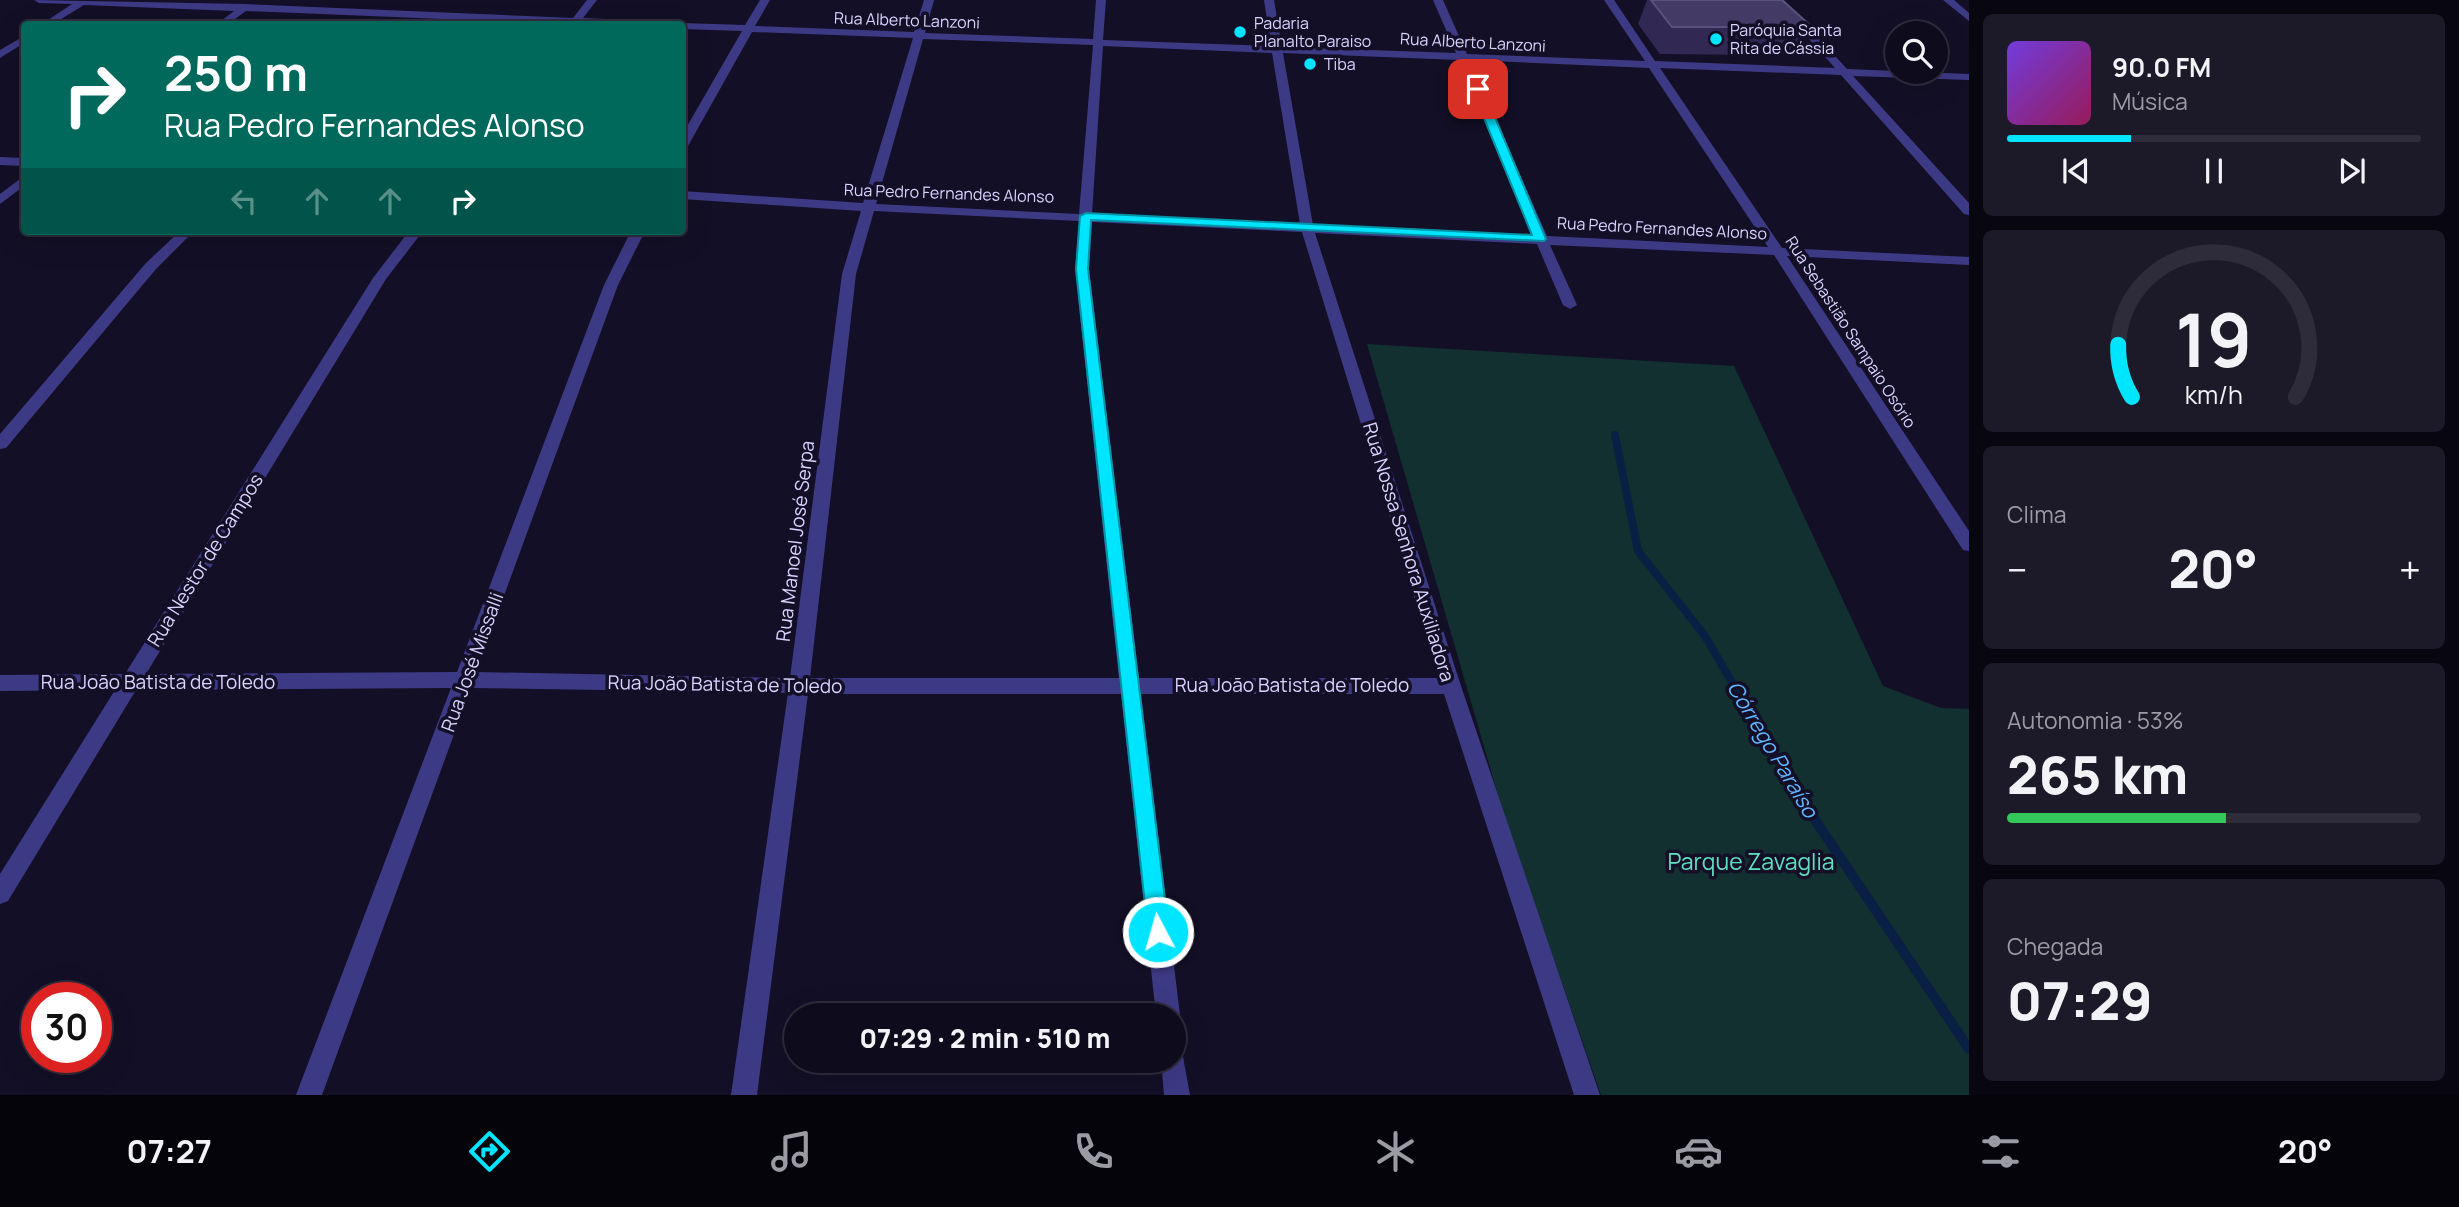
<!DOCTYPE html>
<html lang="pt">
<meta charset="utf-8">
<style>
body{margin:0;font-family:Manrope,sans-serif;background:#1c1929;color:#f1f3f6;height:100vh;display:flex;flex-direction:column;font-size:26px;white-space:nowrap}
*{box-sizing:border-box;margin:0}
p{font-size:23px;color:#9b9ba3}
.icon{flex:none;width:38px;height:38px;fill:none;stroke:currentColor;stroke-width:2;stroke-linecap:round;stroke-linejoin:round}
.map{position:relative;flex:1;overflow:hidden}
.side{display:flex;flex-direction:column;gap:14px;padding:14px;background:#08060f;width:490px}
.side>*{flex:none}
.top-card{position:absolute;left:21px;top:21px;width:665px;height:214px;border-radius:7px;box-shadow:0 7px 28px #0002,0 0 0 2px #2e2b3b;background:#00695c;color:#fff;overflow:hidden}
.controls{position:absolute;left:1885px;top:21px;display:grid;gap:14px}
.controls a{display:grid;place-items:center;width:63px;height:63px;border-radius:50%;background:#0e0b1c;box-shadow:0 7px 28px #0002,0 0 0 2px #2e2b3b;font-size:35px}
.speed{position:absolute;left:21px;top:982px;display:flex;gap:14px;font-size:35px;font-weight:700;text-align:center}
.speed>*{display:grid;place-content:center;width:91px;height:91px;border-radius:50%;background:#0e0b1c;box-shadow:0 7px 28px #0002,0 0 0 2px #2e2b3b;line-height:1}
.speed .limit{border:10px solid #d22;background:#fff;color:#111}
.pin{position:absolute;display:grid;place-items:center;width:60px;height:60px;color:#fff;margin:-30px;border-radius:14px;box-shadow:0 4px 10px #0006}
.me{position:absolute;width:77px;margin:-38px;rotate:354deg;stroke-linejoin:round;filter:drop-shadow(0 0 5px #0008)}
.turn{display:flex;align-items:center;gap:24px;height:147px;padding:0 28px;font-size:32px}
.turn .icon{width:91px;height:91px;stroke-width:2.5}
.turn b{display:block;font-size:49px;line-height:60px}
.lanes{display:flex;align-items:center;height:66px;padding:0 28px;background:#0003;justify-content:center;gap:35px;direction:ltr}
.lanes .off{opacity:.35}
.big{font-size:52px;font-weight:800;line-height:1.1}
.side .widget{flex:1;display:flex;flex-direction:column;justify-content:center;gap:10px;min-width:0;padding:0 24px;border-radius:10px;background:#1c1929}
.side .dial{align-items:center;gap:0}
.dial svg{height:182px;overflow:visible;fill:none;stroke:#2e2b3b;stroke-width:7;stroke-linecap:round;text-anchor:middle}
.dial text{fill:#f1f3f6;stroke:none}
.song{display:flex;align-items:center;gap:21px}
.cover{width:84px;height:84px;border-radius:10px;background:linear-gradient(135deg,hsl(260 70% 55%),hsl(330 70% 35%))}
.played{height:7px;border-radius:4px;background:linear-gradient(90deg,#00e5ff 30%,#2e2b3b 30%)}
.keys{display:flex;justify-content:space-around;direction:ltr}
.heat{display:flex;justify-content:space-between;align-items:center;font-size:38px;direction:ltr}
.charge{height:10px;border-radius:5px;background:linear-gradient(90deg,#34c759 53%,#2e2b3b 0)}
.trip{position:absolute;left:784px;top:1003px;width:402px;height:70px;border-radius:35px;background:#0e0b1c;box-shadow:0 7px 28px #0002,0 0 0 2px #2e2b3b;font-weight:800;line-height:70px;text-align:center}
.menu{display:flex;height:112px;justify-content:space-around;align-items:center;background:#06040b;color:#9b9ba3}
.menu .icon{width:49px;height:49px}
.menu .current{color:#00e5ff}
.menu b{font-size:32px;color:#f1f3f6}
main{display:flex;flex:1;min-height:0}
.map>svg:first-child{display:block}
.green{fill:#12302f}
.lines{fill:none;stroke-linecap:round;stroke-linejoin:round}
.stream-far1{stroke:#0a1f44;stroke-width:8}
.stream{stroke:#0a1f44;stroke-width:10}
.minor{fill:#3d3a85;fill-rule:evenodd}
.wall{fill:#312854}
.building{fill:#433a66;stroke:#5a527e;stroke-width:2}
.route{fill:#00e5ff;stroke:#0095a6;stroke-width:2}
.poi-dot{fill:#00e5ff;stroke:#130f26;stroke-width:2.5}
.labels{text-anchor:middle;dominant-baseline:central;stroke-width:7;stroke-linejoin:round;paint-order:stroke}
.far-street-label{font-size:16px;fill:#d9d4ff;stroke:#130f26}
.far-poi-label{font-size:16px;fill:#d9d4ff;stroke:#130f26;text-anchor:start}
.street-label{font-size:19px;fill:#d9d4ff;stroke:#130f26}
.water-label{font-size:21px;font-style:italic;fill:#62b6ff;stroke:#130f26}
.near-park-label{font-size:23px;fill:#5fe0c0;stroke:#130f26}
</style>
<main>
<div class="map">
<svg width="1969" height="1095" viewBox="0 0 1969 1095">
<rect width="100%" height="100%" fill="#130f26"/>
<path class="green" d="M1367 344 1734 366 1883 686 1941 708 1969 709V1095H1601L1505 819Z"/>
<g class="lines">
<path class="stream-far1" d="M1615 435 1638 551 1705 636 1754 720"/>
<path class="stream" d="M1753 718 1803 802 1969 1049"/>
<path class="minor" d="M34 0 245 4 573 18 587 0H597L583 18 650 21 655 24H568L246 11 228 24H217L234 11 84 5 53 24H42L72 4 39 3Z
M760 0H770L755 26 914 32 924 0H934L925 33 1093 39 1096 0H1106L1103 40 1271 46 1264 0H1274L1282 47 1456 53 1433 0H1443L1467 54 1645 61 1604 0H1614L1655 61 1835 68 1774 0H1784L1847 69 1969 74V80L1853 76 1969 203V215L1964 214 1841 75 1660 68 1782 248 1969 257V265L1787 256 1969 531V551L1963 550 1774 255 1550 245 1577 305 1570 309 1563 305 1537 244 1315 233 1461 686 1600 1095H1574L1444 694H1141L1180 1015 1174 1024V1015H1156L1121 694H808L757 1095H731L788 693 471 688 322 1095H296L451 688 136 690 8 901 0 904V874L115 690 0 691V675L125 674 373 278 409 231H423L386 279 146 674 457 672 604 285 631 231H645L618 285 476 672 790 678 842 274 861 211 682 199V191L863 203 913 38 752 32 688 146 682 149V135L742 31 682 29V24H678L682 23 745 25ZM923 39 1093 45 1079 214 876 204ZM1103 46 1272 53 1300 224 1092 214ZM1283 53 1459 60 1533 236 1313 225ZM1469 60 1649 68 1768 247 1547 236ZM874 211 1079 221 1075 269 1119 678H810L856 274ZM1092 222 1302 232 1439 678H1139L1089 269Z
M1943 0H1954L1969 13V21Z
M24 36V43L0 58V50Z
M0 157 24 158V166L0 165Z
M24 176V186L0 204V194Z
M180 231H194L156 269 6 448 0 449V434L146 263Z
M1174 1048 1182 1051 1190 1095H1164L1161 1060H1174Z"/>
</g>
<path class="wall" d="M1647 0H1782L1811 26 1797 53 1760 55 1660 54 1638 24Z"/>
<path class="building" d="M1651 0H1782L1811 26 1774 27H1672Z"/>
<path class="route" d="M1478 86 1483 89 1546 239 1544 241 1091 220 1088 269 1169 932 1166 939 1158 942 1151 939 1148 932 1076 269 1080 216 1086 213 1532 235 1472 89Z"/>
<g class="poi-dot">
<circle cx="1240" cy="32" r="7"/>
<circle cx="1716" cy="39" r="7"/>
<circle cx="1310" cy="64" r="7"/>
</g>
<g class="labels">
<g class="far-street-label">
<text transform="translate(907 20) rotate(2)">Rua Alberto Lanzoni</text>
<text transform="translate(1473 42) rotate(3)">Rua Alberto Lanzoni</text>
<text transform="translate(949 193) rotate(2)">Rua Pedro Fernandes Alonso</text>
<text transform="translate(1662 228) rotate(3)">Rua Pedro Fernandes Alonso</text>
<text transform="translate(1851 332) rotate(57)">Rua Sebastião Sampaio Osório</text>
</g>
<g class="far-poi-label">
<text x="1254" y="23">Padaria<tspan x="1254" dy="18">Planalto Paraiso</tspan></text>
<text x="1730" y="30">Paróquia Santa<tspan x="1730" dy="18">Rita de Cássia</tspan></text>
<text x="1324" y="64">Tiba</text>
</g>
<g class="street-label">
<text transform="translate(795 541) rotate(-83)">Rua Manoel José Serpa</text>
<text transform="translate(1409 552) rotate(73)">Rua Nossa Senhora Auxiliadora</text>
<text transform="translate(205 560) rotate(-58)">Rua Nestor de Campos</text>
<text transform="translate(472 662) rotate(-70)">Rua José Missalli</text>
<text x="158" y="682">Rua João Batista de Toledo</text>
<text transform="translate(725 684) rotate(1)">Rua João Batista de Toledo</text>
<text x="1292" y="685">Rua João Batista de Toledo</text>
</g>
<g class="water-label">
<text transform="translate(1773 749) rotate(59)">Córrego Paraíso</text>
</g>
<g class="near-park-label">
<text x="1751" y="861">Parque Zavaglia</text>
</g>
</g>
</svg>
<div class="controls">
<a><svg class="icon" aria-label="search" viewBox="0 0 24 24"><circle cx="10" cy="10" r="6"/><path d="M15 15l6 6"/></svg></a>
</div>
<div class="speed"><div class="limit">30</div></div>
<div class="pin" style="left:1478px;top:89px;background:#d93025"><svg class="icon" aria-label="arrive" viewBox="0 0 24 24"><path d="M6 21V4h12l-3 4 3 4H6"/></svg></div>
<svg class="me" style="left:1158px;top:932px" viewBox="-20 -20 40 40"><circle r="17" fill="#00e5ff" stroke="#fff" stroke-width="3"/><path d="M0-11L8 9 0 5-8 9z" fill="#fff"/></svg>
<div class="trip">07:29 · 2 min · 510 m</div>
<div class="top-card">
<div class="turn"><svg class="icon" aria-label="right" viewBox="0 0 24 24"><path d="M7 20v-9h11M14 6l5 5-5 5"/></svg><div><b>250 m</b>Rua Pedro Fernandes Alonso</div></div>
<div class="lanes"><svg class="icon off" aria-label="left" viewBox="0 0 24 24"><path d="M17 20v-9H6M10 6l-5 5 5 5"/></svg><svg class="icon off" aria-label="ahead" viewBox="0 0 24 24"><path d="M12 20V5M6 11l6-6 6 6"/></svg><svg class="icon off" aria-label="ahead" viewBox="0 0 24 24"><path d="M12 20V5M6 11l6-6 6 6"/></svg><svg class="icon" aria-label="right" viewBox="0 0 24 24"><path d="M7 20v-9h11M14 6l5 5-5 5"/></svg></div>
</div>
</div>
<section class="side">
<div class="widget">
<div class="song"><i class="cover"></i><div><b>90.0 FM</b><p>Música</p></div></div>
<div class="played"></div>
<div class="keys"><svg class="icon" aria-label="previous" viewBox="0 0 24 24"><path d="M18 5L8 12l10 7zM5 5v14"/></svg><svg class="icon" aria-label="pause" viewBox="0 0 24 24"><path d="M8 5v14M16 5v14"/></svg><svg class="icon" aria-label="next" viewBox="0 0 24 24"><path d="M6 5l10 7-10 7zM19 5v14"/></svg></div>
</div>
<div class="widget dial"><svg viewBox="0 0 100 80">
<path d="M14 69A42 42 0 1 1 86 69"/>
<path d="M14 69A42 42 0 0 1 8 46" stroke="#00e5ff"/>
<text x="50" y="56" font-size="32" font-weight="700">19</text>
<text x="50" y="72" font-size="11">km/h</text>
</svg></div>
<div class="widget"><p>Clima</p>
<div class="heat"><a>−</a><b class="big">20°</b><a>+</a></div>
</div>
<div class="widget"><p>Autonomia · 53%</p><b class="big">265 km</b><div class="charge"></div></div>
<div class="widget"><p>Chegada</p><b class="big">07:29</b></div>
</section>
</main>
<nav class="menu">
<b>07:27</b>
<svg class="icon current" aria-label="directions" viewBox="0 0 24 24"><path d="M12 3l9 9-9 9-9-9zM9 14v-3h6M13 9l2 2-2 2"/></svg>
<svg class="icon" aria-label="music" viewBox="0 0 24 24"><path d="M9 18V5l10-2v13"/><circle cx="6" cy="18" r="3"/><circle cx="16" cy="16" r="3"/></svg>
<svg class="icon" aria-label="phone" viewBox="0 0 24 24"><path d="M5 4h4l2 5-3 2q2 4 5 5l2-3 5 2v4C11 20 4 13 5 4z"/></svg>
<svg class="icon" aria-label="climate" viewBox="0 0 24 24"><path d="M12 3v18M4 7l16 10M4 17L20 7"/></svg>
<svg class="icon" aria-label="car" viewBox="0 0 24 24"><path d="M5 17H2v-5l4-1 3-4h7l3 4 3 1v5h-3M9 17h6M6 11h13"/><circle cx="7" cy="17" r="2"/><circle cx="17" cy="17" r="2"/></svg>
<svg class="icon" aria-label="filters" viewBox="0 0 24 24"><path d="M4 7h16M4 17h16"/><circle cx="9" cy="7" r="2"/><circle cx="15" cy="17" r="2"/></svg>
<b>20°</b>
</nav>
